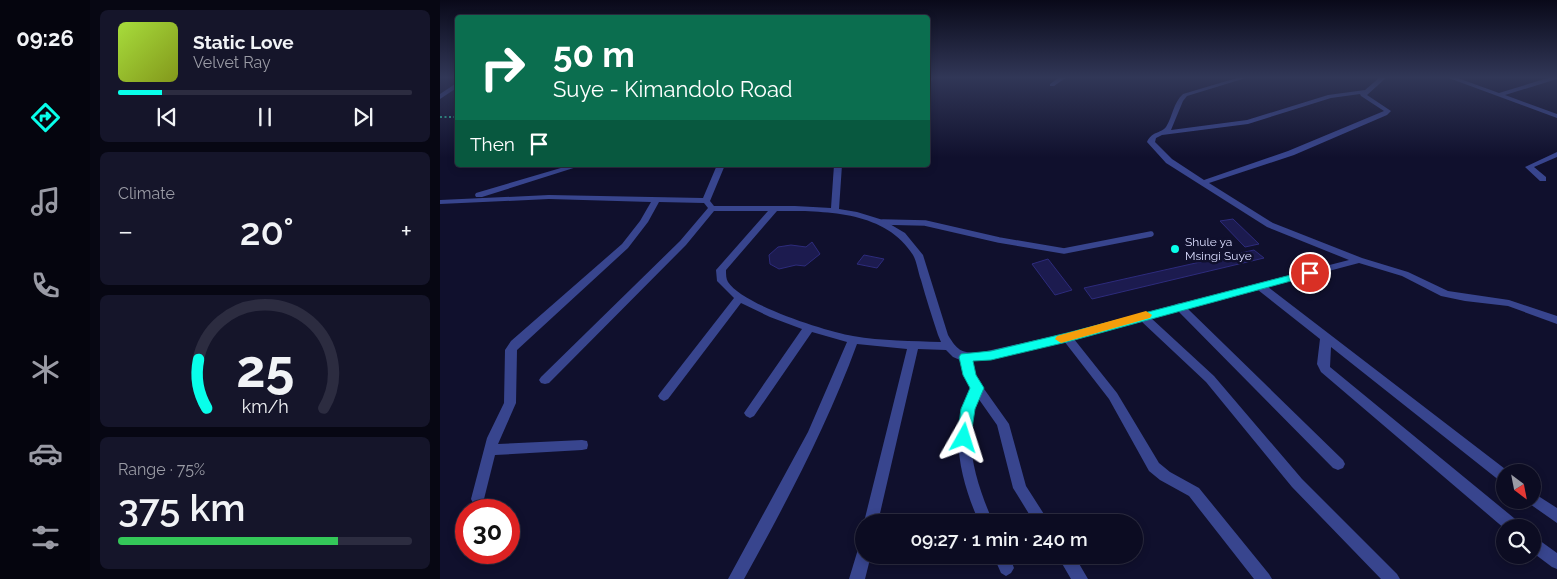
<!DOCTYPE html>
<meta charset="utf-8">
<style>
body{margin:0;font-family:Raleway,sans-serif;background:#15152a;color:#f1f3f6;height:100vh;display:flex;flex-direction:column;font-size:19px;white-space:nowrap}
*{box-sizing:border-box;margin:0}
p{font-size:16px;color:#9a9ba5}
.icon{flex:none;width:28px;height:28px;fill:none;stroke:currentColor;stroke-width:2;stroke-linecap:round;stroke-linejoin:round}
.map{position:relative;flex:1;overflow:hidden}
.panel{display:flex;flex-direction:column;gap:10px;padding:10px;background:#070713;width:350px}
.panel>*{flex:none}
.top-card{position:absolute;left:15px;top:15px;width:475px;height:152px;border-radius:5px;box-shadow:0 2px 8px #0003,0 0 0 1px #2c2c40;background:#0b6e4f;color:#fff;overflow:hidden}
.needle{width:32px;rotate:148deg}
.tools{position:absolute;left:1056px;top:464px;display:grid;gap:10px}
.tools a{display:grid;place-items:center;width:45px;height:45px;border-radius:50%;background:#0c0c22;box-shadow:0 2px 8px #0003,0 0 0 1px #2c2c40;font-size:25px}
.speed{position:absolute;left:15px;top:499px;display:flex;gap:10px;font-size:25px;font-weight:700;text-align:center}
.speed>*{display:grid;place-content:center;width:65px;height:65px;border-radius:50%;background:#0c0c22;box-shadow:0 2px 8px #0003,0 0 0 1px #2c2c40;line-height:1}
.speed .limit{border:8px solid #d22;background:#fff;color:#111}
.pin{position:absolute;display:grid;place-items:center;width:42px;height:42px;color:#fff;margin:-21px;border:2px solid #fff;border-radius:50%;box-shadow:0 1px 5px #0007}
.me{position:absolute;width:55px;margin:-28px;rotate:6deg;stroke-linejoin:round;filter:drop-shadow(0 0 4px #0008)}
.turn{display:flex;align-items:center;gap:18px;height:105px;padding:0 15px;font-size:22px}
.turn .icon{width:65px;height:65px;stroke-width:2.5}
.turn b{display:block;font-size:35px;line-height:42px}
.then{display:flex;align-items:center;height:48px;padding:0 15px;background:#0003;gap:10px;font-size:19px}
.big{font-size:38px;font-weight:600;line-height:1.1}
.panel .tile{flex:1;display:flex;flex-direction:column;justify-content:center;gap:8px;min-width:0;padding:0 18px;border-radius:8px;background:#15152a}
.panel .dial{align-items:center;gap:0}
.dial svg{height:130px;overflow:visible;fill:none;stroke:#2c2c40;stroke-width:7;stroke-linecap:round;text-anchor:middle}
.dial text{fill:#f1f3f6;stroke:none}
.song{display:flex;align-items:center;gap:15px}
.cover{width:60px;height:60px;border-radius:8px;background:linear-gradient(135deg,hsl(80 70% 55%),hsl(70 70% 35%))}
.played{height:5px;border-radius:2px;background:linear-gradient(90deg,#08ffea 15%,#2c2c40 15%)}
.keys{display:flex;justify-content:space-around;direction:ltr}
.heat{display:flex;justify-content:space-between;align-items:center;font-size:28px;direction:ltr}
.charge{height:8px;border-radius:4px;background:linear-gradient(90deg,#34c759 75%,#2c2c40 0)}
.trip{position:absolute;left:415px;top:514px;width:288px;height:50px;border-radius:25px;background:#0c0c22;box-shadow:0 2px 8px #0003,0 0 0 1px #2c2c40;font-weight:600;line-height:50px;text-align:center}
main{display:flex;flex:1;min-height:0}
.menu{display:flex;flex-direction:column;width:90px;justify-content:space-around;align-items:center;background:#05050e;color:#9a9ba5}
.menu .icon{width:35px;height:35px}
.menu .on{color:#08ffea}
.menu b{font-size:22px;color:#f1f3f6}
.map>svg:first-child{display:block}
.building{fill:#1c1b4f;stroke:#2d2b7c}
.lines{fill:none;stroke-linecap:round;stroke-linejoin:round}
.path{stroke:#29c59f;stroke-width:2;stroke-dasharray:2 2.5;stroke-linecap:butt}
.lane{stroke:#38458e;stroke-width:5.5}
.street{fill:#38458e;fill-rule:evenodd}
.route{fill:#08ffea;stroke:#05a698}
.slow{fill:#f59e0b}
.poi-dot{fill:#08ffea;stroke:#10102d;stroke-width:2}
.labels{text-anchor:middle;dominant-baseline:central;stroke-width:5;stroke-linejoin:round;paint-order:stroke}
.poi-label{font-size:12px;fill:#dcdeff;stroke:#10102d;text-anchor:start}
</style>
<main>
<nav class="menu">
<b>09:26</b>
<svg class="icon on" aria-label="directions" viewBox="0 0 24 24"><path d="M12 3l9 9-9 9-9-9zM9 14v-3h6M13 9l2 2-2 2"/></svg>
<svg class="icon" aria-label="music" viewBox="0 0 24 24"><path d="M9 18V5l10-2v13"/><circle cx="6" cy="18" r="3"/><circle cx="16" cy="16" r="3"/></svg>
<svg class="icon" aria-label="phone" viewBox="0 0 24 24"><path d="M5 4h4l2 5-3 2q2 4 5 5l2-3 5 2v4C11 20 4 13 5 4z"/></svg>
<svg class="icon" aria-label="climate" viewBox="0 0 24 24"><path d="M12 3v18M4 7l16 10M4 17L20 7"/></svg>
<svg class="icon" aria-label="car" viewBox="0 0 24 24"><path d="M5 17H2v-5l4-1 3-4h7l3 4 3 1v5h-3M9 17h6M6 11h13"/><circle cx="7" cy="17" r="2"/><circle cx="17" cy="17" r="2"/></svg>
<svg class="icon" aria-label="filters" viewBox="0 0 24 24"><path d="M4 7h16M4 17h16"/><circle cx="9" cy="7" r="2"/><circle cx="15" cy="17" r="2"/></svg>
</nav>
<section class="panel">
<div class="tile">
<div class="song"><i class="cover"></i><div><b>Static Love</b><p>Velvet Ray</p></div></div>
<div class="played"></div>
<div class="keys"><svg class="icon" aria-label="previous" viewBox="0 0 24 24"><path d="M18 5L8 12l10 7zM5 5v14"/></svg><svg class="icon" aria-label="pause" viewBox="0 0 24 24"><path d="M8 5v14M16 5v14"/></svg><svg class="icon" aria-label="next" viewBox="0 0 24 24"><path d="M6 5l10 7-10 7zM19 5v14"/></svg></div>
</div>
<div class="tile"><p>Climate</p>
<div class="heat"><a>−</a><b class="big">20°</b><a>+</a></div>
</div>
<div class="tile dial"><svg viewBox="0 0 100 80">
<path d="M14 69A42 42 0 1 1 86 69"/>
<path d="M14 69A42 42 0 0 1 9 39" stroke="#08ffea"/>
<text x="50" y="56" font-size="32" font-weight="700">25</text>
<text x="50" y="72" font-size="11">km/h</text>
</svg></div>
<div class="tile"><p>Range · 75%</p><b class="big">375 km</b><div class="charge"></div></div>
</section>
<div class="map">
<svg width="1117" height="579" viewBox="0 0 1117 579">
<rect width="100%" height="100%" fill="#10102d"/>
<path class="building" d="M793 219 819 244 805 247 780 221Z
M372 242 380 254 365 266 356 265 339 269 330 264 329 255 338 247 351 245 366 247Z
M814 250 824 258 652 299 644 288Z
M424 255 444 259 437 268 417 264Z
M608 259 632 290 615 295 592 264Z"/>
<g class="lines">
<path class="path" d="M0 117H18"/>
<path class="lane" d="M443 222 485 223 559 240 624 251 711 234"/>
<path class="street" d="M488 77H491L493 79 488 84Z
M620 77H627L614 86H610V84Z
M800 77H809L747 96 743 101 731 130 807 120 888 95 925 90 940 77H947L927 95 951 111 947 115 854 155 769 183 833 223 922 258 968 272 1008 291 1069 300 1117 316V324L1068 306 1025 301 1001 296 962 276 919 263 828 287 1069 472H1065V483L1060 481 891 347 890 367 1080 523 1082 528 1065 529 881 372 877 364 880 339 818 290 748 309 903 460 905 464 903 468 898 470 893 468 738 311 711 318 774 376 862 479 957 574 960 579H941L852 487 766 382 701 321 634 339 677 393 719 463 730 472 759 488 829 574 832 579H814L749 496 720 480 709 471 669 399 624 341 538 361H532L537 379 569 424 586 486 609 522H594L573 488 557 425 538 398C521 438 537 485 553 522H539C524 488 512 447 522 409 524 402 528 395 531 388L526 380 520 360 513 357 506 350 478 349 438 522H424L467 349 417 344C387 426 346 503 304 579H288L368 432 407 342 372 332 314 416 310 418 306 416 304 413 306 410 362 329 330 317 301 303 228 399 224 401 220 399 218 396 220 393 294 298 277 281 276 270 328 211H274L246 245 109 383 105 384 101 383 99 380 101 377 240 241 268 208 264 203 219 202 208 222 188 248 77 350 76 403 58 444 142 440 147 441 148 445 147 449 142 450 55 455 43 503 38 505 33 503 31 499 47 438 64 403 65 350 71 341 182 244 200 221 211 202 109 199 0 204V200L109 195 263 198 277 165H285L270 201 274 206H355L391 208 394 165H402L399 209 417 212 443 220 465 233 483 255 508 335C517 350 521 353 538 353L627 333 734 305 739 303H742L909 260 827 227 726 163 707 142C712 131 720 134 726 127 733 116 733 103 743 94ZM920 94 921 96 944 111 848 151 764 180 732 159 715 142 716 138 722 135 808 124 891 98ZM337 211C383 211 445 210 473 255 477 262 478 272 481 280 486 298 492 317 498 335L501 342C472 341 442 341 413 336 385 331 303 305 288 282 286 279 286 274 286 270Z
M1006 77H1015L1059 93 1111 77H1117V79L1065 95 1117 114V118Z
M18 82V87L0 99V94Z
M1117 152V157L1094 167 1106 177V181H1100L1085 167Z
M131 165H143L42 197H36L35 195 36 193Z
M1092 492 1117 508V523L1087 502 1086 500H1092Z
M1092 535 1117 553V569L1112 567 1092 552Z
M424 544V555H431L425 579H409L419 546Z
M553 555H569L574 568 571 573 566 576 561 573Z
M617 555H634L648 579H631Z"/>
</g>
<linearGradient id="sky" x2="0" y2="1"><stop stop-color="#090919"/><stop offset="0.49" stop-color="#313757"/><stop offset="1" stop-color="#313757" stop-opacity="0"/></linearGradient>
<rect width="1117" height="158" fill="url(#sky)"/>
<path class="route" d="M870 270 875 273 873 275 627 342 551 360 533 361 536 375 544 388 535 409 530 442 524 444 519 442 517 438 521 409 530 388 523 375 519 357 521 354 551 351 627 333Z"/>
<path class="slow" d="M706 311 712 315 710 318 621 343 615 339 617 336Z"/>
<circle class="poi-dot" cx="735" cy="249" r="5"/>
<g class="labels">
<g class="poi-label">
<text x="745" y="242">Shule ya<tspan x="745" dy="14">Msingi Suye</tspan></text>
</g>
</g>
</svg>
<div class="tools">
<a><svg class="needle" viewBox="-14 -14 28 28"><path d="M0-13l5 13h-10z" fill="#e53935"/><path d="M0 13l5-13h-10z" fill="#9a9ba5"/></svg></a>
<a><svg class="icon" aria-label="search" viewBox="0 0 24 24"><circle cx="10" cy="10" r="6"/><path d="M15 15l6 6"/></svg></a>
</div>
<div class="speed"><div class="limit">30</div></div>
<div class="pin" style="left:870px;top:273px;background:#d93025"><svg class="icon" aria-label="arrive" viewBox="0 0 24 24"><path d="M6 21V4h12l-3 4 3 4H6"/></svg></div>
<svg class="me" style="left:524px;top:438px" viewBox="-20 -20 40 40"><path d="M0-17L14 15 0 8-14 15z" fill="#08ffea" stroke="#fff" stroke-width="4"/></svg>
<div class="trip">09:27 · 1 min · 240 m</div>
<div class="top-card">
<div class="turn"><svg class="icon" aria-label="right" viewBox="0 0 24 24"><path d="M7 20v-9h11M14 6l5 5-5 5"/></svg><div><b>50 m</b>Suye - Kimandolo Road</div></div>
<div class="then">Then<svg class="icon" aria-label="arrive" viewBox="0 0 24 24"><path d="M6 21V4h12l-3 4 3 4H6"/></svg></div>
</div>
</div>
</main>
